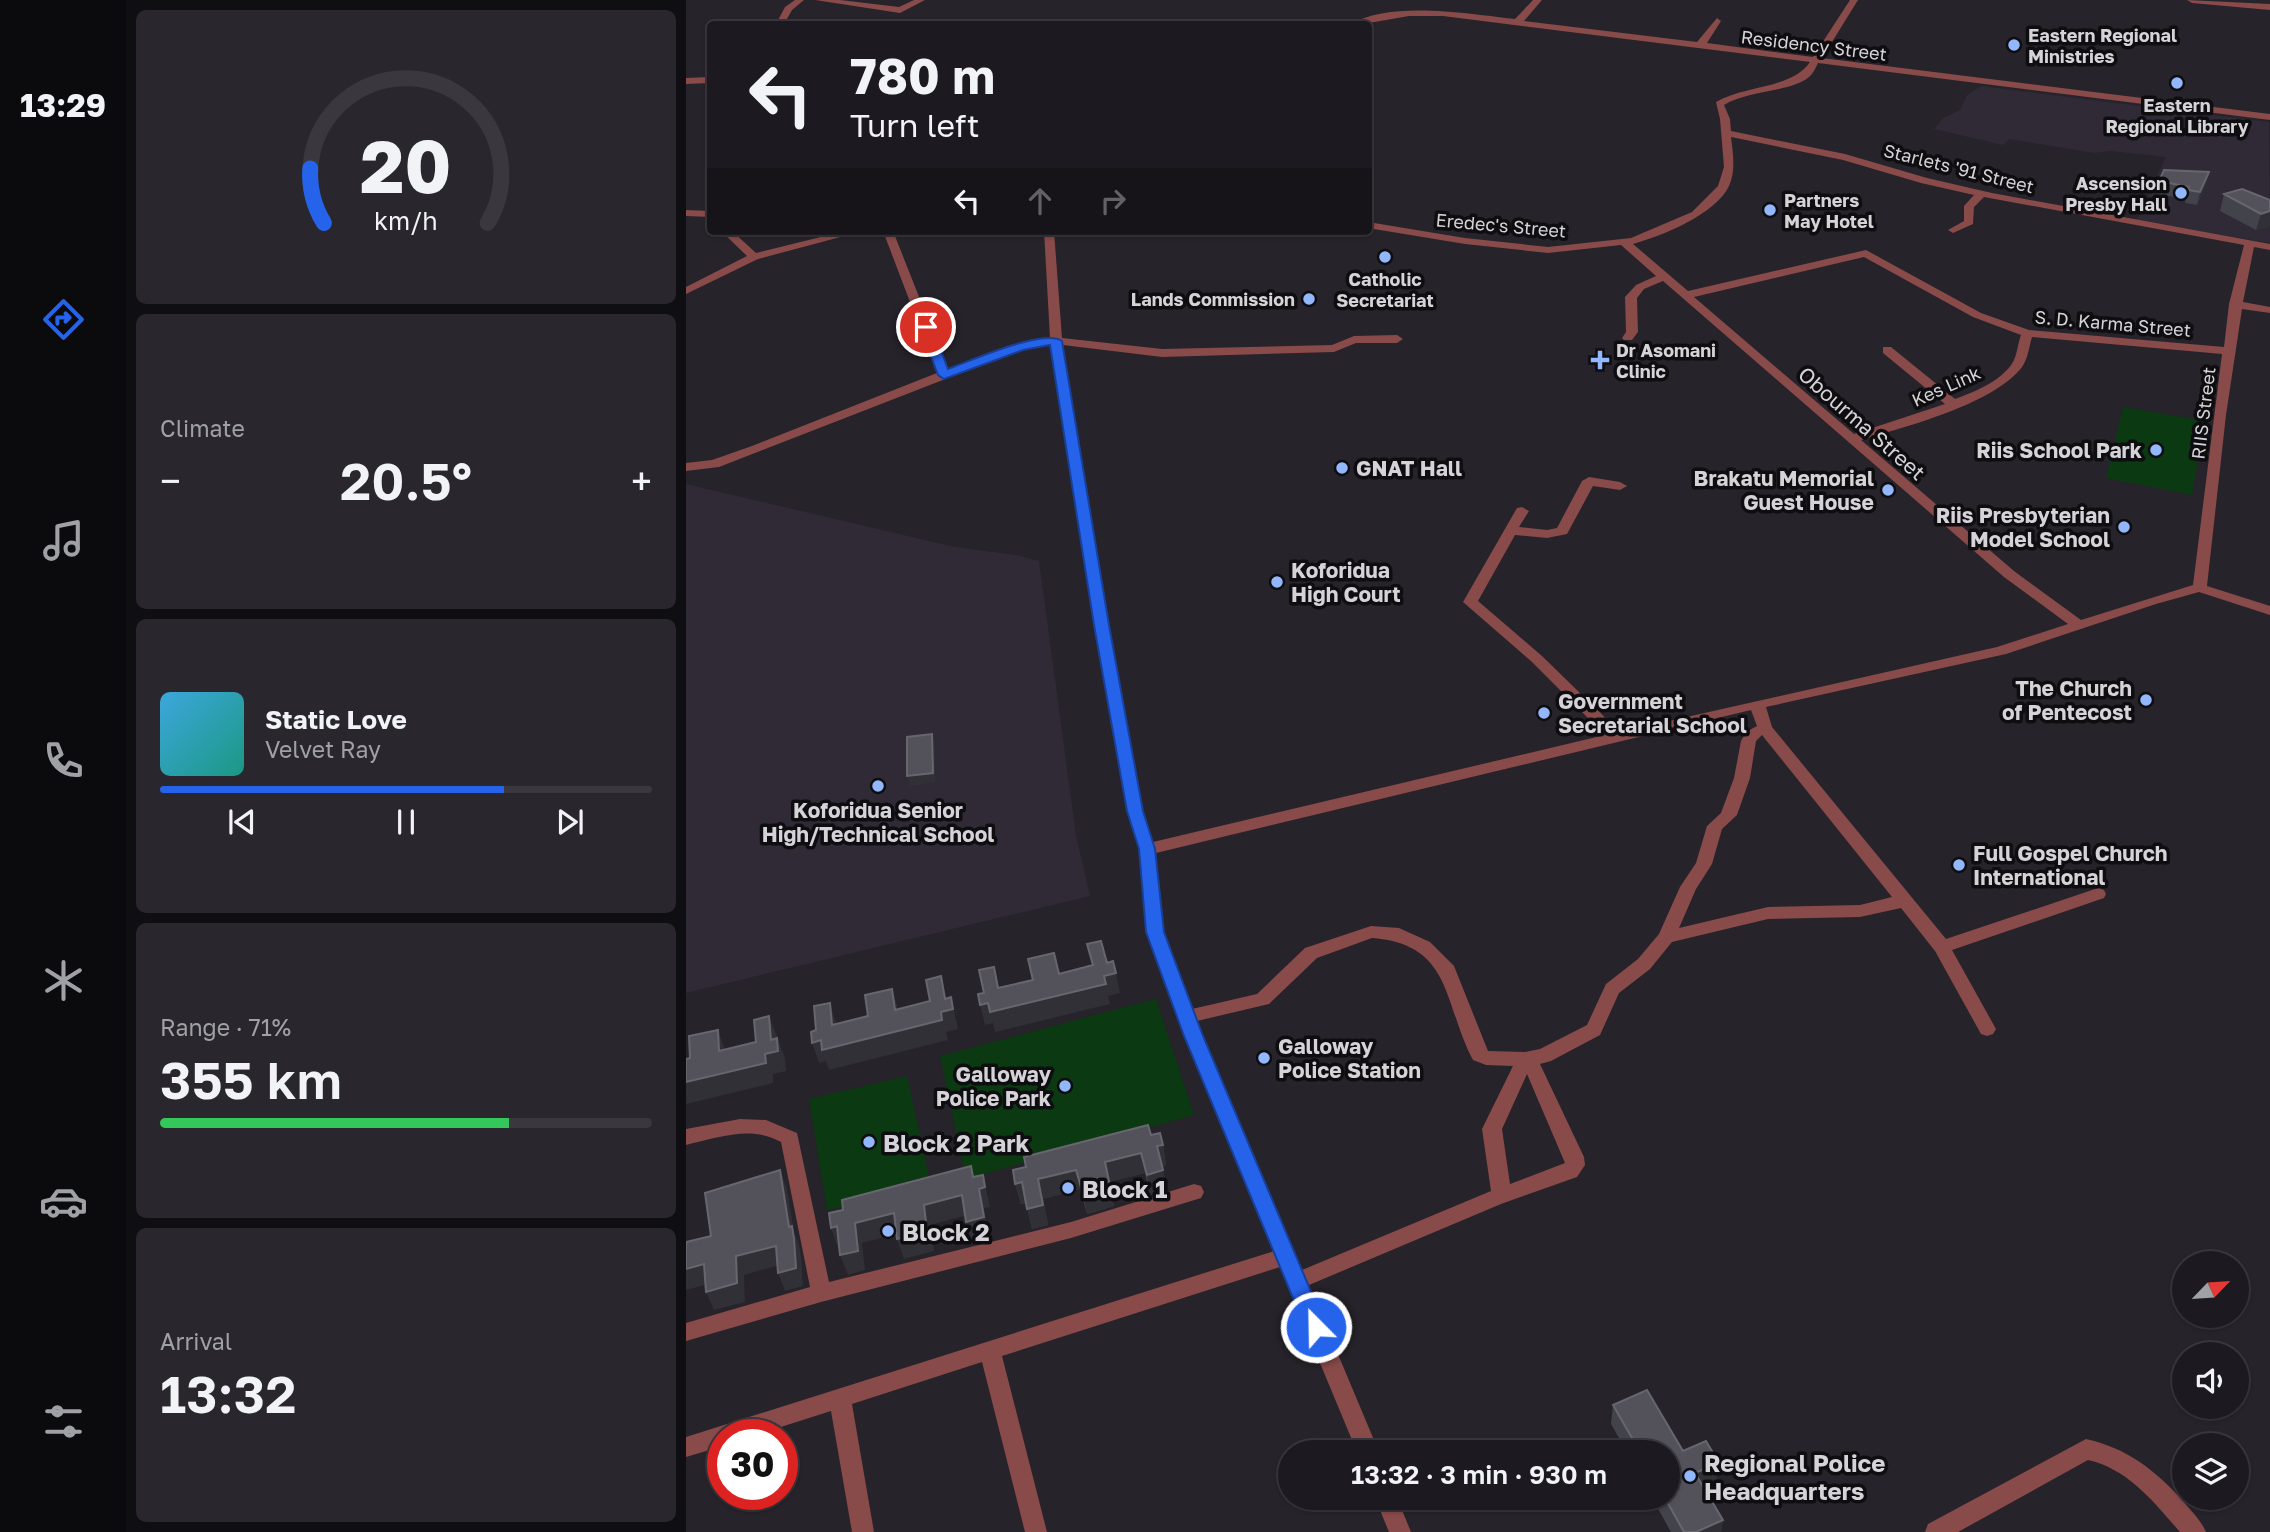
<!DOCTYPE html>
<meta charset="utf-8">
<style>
body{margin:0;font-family:"Golos Text",sans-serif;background:#29272d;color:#f1f3f6;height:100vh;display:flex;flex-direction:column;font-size:26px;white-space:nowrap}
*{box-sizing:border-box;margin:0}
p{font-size:23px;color:#a0a1a5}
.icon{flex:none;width:38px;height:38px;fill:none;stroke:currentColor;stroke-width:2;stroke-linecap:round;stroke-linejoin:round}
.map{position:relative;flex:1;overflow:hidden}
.panel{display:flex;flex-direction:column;gap:10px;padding:10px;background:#0f0e12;width:560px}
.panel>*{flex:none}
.hud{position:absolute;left:21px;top:21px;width:665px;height:214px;border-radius:7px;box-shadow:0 2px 5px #0004,0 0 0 2px #3a383e;background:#1c1a20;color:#f1f3f6;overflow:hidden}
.needle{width:46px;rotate:65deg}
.buttons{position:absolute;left:1486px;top:1251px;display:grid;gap:14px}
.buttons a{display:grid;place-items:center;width:77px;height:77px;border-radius:50%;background:#1c1a20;box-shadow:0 2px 5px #0004,0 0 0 2px #3a383e;font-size:35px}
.speed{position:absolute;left:21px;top:1419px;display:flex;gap:14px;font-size:35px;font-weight:700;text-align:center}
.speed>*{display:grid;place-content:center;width:91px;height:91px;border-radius:50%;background:#1c1a20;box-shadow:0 2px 5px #0004,0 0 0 2px #3a383e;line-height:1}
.speed .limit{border:10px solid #d22;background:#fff;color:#111}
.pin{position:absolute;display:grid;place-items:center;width:60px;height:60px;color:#fff;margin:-30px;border:4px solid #fff;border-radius:50%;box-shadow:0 2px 7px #0007}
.me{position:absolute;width:77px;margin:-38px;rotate:337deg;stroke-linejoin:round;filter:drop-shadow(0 0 5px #0008)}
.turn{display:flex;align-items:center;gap:24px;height:147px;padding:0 28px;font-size:32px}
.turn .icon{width:91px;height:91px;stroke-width:2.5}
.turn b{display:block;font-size:49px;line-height:60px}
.lanes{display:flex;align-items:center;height:66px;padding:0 28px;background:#0003;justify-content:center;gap:35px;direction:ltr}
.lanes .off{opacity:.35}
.big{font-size:52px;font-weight:600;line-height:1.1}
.panel .card{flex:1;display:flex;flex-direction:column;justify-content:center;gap:10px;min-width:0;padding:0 24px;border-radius:10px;background:#29272d}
.panel .dial{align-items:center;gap:0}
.dial svg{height:182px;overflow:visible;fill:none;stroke:#3a383e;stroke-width:7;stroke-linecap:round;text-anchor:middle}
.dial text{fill:#f1f3f6;stroke:none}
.song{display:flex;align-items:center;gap:21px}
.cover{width:84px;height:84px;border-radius:10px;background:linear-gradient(135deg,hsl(200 70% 55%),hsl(170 70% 35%))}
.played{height:7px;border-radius:4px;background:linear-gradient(90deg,#2563eb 70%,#3a383e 70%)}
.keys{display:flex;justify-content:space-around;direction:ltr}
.heat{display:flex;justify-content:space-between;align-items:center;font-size:38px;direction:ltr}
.charge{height:10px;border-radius:5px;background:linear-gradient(90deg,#34c759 71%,#3a383e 0)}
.trip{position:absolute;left:592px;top:1440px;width:402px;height:70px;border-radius:35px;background:#1c1a20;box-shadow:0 2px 5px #0004,0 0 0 2px #3a383e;font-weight:600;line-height:70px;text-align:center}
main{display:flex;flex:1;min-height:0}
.dock{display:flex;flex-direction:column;width:126px;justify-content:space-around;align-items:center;background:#0b0a0d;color:#a0a1a5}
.dock .icon{width:49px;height:49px}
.dock .current{color:#2563eb}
.dock b{font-size:32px;color:#f1f3f6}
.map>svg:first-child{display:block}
.built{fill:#2f2a36}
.green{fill:#0b3912}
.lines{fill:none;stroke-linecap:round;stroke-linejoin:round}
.minor{fill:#894a4a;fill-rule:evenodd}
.tertiary{fill:#894a4a;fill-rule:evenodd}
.wall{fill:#43434b}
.shaded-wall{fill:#313037}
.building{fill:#53525a;stroke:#67666e;stroke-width:2}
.route{fill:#2563eb;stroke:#184099;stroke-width:2}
.poi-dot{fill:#93b7fd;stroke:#0e0d10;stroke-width:2.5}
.labels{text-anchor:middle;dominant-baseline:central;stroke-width:7;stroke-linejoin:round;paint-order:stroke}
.far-poi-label{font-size:18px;font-weight:bold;fill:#d6d3d8;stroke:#0e0d10;text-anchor:start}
.far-street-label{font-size:18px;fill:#d6d3d8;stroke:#0e0d10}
.street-label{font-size:21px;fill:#d6d3d8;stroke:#0e0d10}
.poi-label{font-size:21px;font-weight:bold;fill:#d6d3d8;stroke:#0e0d10;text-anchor:end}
.near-poi-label{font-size:24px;font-weight:bold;fill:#d6d3d8;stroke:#0e0d10;text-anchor:start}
</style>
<main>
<nav class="dock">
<b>13:29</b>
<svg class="icon current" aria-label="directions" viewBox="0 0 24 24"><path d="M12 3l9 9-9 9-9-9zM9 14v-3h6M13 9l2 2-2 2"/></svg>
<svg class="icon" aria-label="music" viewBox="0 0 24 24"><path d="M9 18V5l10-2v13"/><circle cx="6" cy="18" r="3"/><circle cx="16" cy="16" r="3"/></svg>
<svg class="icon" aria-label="phone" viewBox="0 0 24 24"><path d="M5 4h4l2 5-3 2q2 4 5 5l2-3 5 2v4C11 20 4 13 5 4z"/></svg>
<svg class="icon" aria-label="climate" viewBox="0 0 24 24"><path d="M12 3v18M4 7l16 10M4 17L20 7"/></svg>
<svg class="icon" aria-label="car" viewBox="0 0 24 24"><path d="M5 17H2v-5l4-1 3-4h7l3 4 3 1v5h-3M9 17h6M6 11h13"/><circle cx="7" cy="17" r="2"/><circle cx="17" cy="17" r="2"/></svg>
<svg class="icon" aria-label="filters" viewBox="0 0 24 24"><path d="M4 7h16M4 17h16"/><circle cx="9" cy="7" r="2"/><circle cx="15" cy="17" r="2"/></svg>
</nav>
<section class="panel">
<div class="card dial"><svg viewBox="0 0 100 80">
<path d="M14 69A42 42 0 1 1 86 69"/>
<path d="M14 69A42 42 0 0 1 8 45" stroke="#2563eb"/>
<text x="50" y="56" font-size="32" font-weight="700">20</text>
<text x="50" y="72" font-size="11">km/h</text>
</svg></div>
<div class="card"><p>Climate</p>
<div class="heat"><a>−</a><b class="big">20.5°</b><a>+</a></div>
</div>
<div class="card">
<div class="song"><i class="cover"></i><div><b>Static Love</b><p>Velvet Ray</p></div></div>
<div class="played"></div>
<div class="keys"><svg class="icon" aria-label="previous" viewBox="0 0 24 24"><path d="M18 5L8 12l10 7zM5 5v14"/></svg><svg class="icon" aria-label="pause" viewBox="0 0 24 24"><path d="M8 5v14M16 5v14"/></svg><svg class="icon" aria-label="next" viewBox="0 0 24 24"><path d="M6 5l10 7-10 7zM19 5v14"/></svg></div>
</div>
<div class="card"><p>Range · 71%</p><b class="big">355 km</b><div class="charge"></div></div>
<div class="card"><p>Arrival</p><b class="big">13:32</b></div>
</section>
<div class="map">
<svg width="1584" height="1532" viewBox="0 0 1584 1532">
<rect width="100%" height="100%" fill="#26232a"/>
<path class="built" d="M1295 86 1583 122 1584 243 1450 221 1480 157 1425 151 1408 153 1323 139 1317 145 1248 129 1257 118 1274 110 1281 95Z
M0 484 269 547 330 555 353 561 390 835 404 896 0 993Z"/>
<path class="green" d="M1437 407 1519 421 1506 495 1420 478Z
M470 999 508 1115 280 1179 254 1056Z
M221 1076 245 1186 141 1210 123 1099Z"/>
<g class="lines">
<path class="minor" d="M109 0H118L106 10 98 24H90L99 7Z
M129 0H154L213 7 228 0H239L214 13Z
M847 0H856L838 21 1011 42 1031 18 1035 21 1021 43 1127 57 1164 0H1172L1136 58 1584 114V120L1132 63C1130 67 1127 74 1123 77 1106 92 1062 90 1038 105L1044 119 1045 131 1159 154 1241 178 1306 193 1584 244V250L1568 247 1557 302 1584 307V313L1556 309 1540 415 1521 586 1584 606V615L1513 592 1470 604 1320 654 1080 707 1086 727 1260 939 1412 888 1418 890 1420 894 1418 898 1266 950 1310 1029 1307 1034 1301 1036 1295 1034 1249 951 1215 908 1174 917 1082 919 986 942 964 969 933 993 914 1035 865 1061 854 1064 898 1157 899 1165 891 1177 815 1204 623 1285 693 1452H671L594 1267 316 1356 361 1532H339L296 1362 166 1404 188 1532H166L145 1411 70 1435H37V1446L0 1457V1437L588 1251 491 1017 460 931 453 849 441 811 408 625 365 345 346 347 262 378 33 467 0 471V463L26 460 66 446 251 373 197 231H207L262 370 340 341 364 338 358 231H368L376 338 476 349 646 345 668 336 711 335 717 339 711 343H670L648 352 476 357 377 345 422 625 457 811 467 842 919 735 846 662 777 602 831 508 836 507 843 511 833 527 861 530 871 528 896 481 903 477 934 482 941 486 934 490 907 486 881 534 861 538 829 535 792 601 856 656 934 732 1311 647 1382 624 1318 577 977 281 958 289 951 298 952 332 946 340H938L936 338 940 332 939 297 950 285 970 276 935 245 862 253 779 244 682 228V222L779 238 862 247 945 238 1006 212 1032 186 1038 167 1034 119 1030 102C1058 85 1106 89 1124 62L757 16H723L677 24H665C705 0 785 14 829 19ZM1045 137 1157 160 1235 183 1288 195 1278 206V221L1262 230 1267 233 1287 224 1288 207 1298 197 1558 245 1543 304 1538 347 1343 330 1295 313 1180 250 1002 291 947 244C976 236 1030 214 1043 186 1050 170 1047 154 1045 137ZM1178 257 1287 317 1335 335C1332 343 1331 355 1327 362 1316 381 1288 392 1269 399L1205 347H1197V353L1259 404 1168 434 1008 297ZM1346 337 1536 354 1507 585 1395 620 1328 571 1175 440C1219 427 1308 404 1336 367 1342 359 1343 347 1346 337ZM1065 710 1071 726 1060 732 1055 741 1048 778 1035 813 1021 826 1010 863 994 887 973 934 952 959 920 984 901 1025 854 1049 839 1052 802 1051 768 966 744 942 713 928 685 926 619 948 571 994 506 1009 478 931 470 853ZM1076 735 1206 897 1174 905 1082 907 993 928 1010 889 1026 864 1036 829 1051 815 1064 778 1070 741ZM686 938C767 944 757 1004 787 1060L800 1065 827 1066 796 1129 805 1191 616 1270 511 1021 583 1004 631 958ZM841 1074 879 1163 824 1184 816 1129Z
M24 77V83L0 84V78Z
M0 210 24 211V217L0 216Z
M35 231H46L70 253 159 231H177L72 259 0 294V287L61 256Z
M54 1119 80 1120 111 1133 143 1282 385 1222 508 1184 515 1186 518 1192 515 1198 385 1238 135 1302 0 1341V1323L124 1287 95 1142C66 1125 31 1138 0 1145V1129Z
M1400 1439C1441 1448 1469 1470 1497 1501 1505 1511 1515 1520 1520 1532H1494C1468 1502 1442 1469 1402 1460L1272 1532H1239L1242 1524Z
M689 1498H711L725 1532H703Z"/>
<path class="tertiary" d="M1501 0 1584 4V10L1506 3Z"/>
</g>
<path class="wall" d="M1473 181 1520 184 1511 205 1499 203 1500 199 1470 194Z
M1538 194 1584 200V226L1570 230 1534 211Z
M465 1135 477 1145 480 1165 476 1166 481 1190 464 1195 459 1173 423 1182 428 1206 401 1214 394 1189 357 1199 362 1225 346 1229 340 1203 335 1204 329 1184Z
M927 1405 997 1451 1033 1463 1030 1482 1018 1487 1037 1520 1035 1532H985L966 1498H982V1452H941L925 1424Z"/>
<path class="shaded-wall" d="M1523 172 1520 184 1511 205 1514 192Z
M1584 207V226L1570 230 1575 214Z
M246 734 249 744V782L224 786 221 776Z
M430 973 434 993 422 996 424 1004 309 1032 307 1023 299 1025 294 1005Z
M255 976 263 1010 265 997 272 1029 260 1032 262 1040 143 1070 140 1061 133 1063 126 1043 255 1012 259 999Z
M206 989 212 1009 209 1010Z
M144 1003 150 1023 153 1045 146 1025Z
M83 1016 91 1036 92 1051 91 1038 99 1058 100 1071 87 1074V1083L0 1104V1082L79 1054 85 1040Z
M32 1030 39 1050 33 1051Z
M477 1145 480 1165 474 1166 471 1146Z
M455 1153 459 1173 423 1182 419 1162Z
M94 1170 101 1189 108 1232 113 1244 115 1257 117 1286 99 1291 92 1273 103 1227Z
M390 1170 394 1189 357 1199 362 1225 346 1229 341 1209 352 1179Z
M477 1170 481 1190 464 1195 461 1175Z
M297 1175 304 1207 298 1208 303 1237 286 1242 280 1222 293 1189Z
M336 1182 341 1202 335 1204 329 1184Z
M424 1186 428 1206 401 1214 397 1194Z
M276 1195 282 1215 244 1225 248 1251 218 1259 211 1239 238 1205Z
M208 1213 214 1233 176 1243 179 1270 162 1275 154 1255 169 1223Z
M151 1226 159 1246 152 1248 145 1228Z
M90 1246 97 1264 58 1275 59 1302 28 1310 20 1292 50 1256Z
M18 1264 27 1283 0 1290V1269Z
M1033 1463 1030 1482 1007 1492 1009 1473Z
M1037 1520 1035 1532H1010Z"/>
<path class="building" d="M1478 170 1523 172 1514 192 1502 190 1503 187 1473 181Z
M1556 189 1584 200V211L1575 214 1538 194Z
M246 734 247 773 221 776V737Z
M415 941 421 963 427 961 430 973 418 976 420 984 304 1012 302 1003 294 1005 292 994 298 993 293 970 308 967 312 988 347 980 342 959 368 953 373 974 407 965 401 944Z
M255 976 259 999 265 997 267 1009 255 1012 256 1020 136 1050 135 1040 126 1043 125 1032 130 1030 128 1006 144 1003 146 1025 182 1016 179 995 206 989 209 1010 244 1001 240 980Z
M83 1016 85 1040 91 1038 92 1051 79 1054 80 1063 0 1082V1059L4 1058 3 1036 32 1030 33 1051 70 1042 68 1020Z
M462 1125 465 1135 474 1133 477 1145 471 1146 477 1170 461 1175 455 1153 419 1162 424 1186 397 1194 390 1170 352 1179 357 1205 341 1209 336 1182 329 1184 327 1170 340 1167 338 1157Z
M285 1166 287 1177 297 1175 299 1187 293 1189 298 1217 280 1222 276 1195 238 1205 241 1231 211 1239 208 1213 169 1223 172 1251 154 1255 151 1226 145 1228 143 1213 157 1210 156 1200Z
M94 1170 103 1227 106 1226 108 1239 110 1268 92 1273 90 1246 50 1256 51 1283 20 1292 18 1264 0 1269V1242L25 1236 19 1193Z
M961 1390 997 1451 1020 1441 1033 1463 1009 1473 1037 1520 1010 1532H998L979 1498H982V1452H954L927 1405Z"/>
<path class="route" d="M236 324 246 327 262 369C284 361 358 328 376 341L423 625 457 811 469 849 478 932 517 1036 640 1327 637 1334 630 1336 622 1334 619 1327 498 1036 460 932 453 849 441 811 408 625 364 345 337 350 258 379 252 375 234 327Z"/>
<g class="poi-dot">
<circle cx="1328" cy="45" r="7"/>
<circle cx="1491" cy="83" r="7"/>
<circle cx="1495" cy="193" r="7"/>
<circle cx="1084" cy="210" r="7"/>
<circle cx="699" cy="257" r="7"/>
<circle cx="623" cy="299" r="7"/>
<path d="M910.5 349.5h7v7h7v7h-7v7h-7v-7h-7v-7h7z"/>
<circle cx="1470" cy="450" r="7"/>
<circle cx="656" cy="468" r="7"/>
<circle cx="1202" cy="490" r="7"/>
<circle cx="1438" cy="527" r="7"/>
<circle cx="591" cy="582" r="7"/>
<circle cx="1460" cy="700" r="7"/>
<circle cx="858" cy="713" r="7"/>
<circle cx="192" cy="786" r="7"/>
<circle cx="1273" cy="865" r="7"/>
<circle cx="578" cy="1058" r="7"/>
<circle cx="379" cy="1086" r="7"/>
<circle cx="183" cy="1142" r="7"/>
<circle cx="382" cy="1188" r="7"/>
<circle cx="202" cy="1231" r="7"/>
<circle cx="1004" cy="1476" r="7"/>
</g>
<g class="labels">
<g class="far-poi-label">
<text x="1342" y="35">Eastern Regional<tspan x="1342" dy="21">Ministries</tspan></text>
<text x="1491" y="105" text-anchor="middle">Eastern<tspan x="1491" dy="21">Regional Library</tspan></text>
<text x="1481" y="183" text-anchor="end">Ascension<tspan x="1481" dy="21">Presby Hall</tspan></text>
<text x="1098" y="200">Partners<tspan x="1098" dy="21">May Hotel</tspan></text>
<text x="699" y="279" text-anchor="middle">Catholic<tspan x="699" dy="21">Secretariat</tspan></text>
<text x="609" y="299" text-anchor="end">Lands Commission</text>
<text x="930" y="350">Dr Asomani<tspan x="930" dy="21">Clinic</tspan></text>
</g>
<g class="far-street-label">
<text transform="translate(1128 45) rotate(7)">Residency Street</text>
<text transform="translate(1273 168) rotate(14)">Starlets '91 Street</text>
<text transform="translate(815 225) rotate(5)">Eredec's Street</text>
<text transform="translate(1427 323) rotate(5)">S. D. Karma Street</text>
<text transform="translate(1260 386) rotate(-24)">Kes Link</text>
<text transform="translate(1517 413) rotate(-83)">RIIS Street</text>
</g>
<g class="street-label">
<text transform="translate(1176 423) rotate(41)">Obourma Street</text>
</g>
<g class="poi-label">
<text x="1456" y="450">Riis School Park</text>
<text x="670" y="468" text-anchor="start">GNAT Hall</text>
<text x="1188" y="478">Brakatu Memorial<tspan x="1188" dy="24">Guest House</tspan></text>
<text x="1424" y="515">Riis Presbyterian<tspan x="1424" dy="24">Model School</tspan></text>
<text x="605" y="570" text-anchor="start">Koforidua<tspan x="605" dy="24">High Court</tspan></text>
<text x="1446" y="688">The Church<tspan x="1446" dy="24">of Pentecost</tspan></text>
<text x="872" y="701" text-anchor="start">Government<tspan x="872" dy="24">Secretarial School</tspan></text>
<text x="192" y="810" text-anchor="middle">Koforidua Senior<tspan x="192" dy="24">High/Technical School</tspan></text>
<text x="1287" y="853" text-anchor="start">Full Gospel Church<tspan x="1287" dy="24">International</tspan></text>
<text x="592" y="1046" text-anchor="start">Galloway<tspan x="592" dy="24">Police Station</tspan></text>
<text x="365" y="1074">Galloway<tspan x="365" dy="24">Police Park</tspan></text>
</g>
<g class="near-poi-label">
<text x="197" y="1142">Block 2 Park</text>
<text x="396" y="1188">Block 1</text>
<text x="216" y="1231">Block 2</text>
<text x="1018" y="1462">Regional Police<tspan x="1018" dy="28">Headquarters</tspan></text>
</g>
</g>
</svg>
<div class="buttons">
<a><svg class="needle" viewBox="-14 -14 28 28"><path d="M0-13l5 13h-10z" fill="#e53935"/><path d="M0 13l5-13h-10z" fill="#a0a1a5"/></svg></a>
<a><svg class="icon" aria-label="sound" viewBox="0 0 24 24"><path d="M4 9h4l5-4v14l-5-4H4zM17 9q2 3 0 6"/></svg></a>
<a><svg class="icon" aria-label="layers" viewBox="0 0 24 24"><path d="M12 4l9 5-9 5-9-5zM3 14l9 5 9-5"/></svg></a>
</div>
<div class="speed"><div class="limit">30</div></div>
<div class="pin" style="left:240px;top:327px;background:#d93025"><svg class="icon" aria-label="arrive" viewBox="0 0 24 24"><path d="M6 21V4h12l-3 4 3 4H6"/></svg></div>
<svg class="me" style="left:630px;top:1327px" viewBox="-20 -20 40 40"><circle r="17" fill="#2563eb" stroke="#fff" stroke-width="3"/><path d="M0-11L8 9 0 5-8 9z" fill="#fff"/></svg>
<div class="trip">13:32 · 3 min · 930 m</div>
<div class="hud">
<div class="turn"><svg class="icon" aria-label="left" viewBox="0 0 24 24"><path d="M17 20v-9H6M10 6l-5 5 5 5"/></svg><div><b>780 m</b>Turn left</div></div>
<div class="lanes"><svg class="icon" aria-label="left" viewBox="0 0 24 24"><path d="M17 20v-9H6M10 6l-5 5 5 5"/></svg><svg class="icon off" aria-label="ahead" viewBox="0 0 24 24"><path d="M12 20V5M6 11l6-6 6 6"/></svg><svg class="icon off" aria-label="right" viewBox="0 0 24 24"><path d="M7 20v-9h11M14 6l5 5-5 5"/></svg></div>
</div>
</div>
</main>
